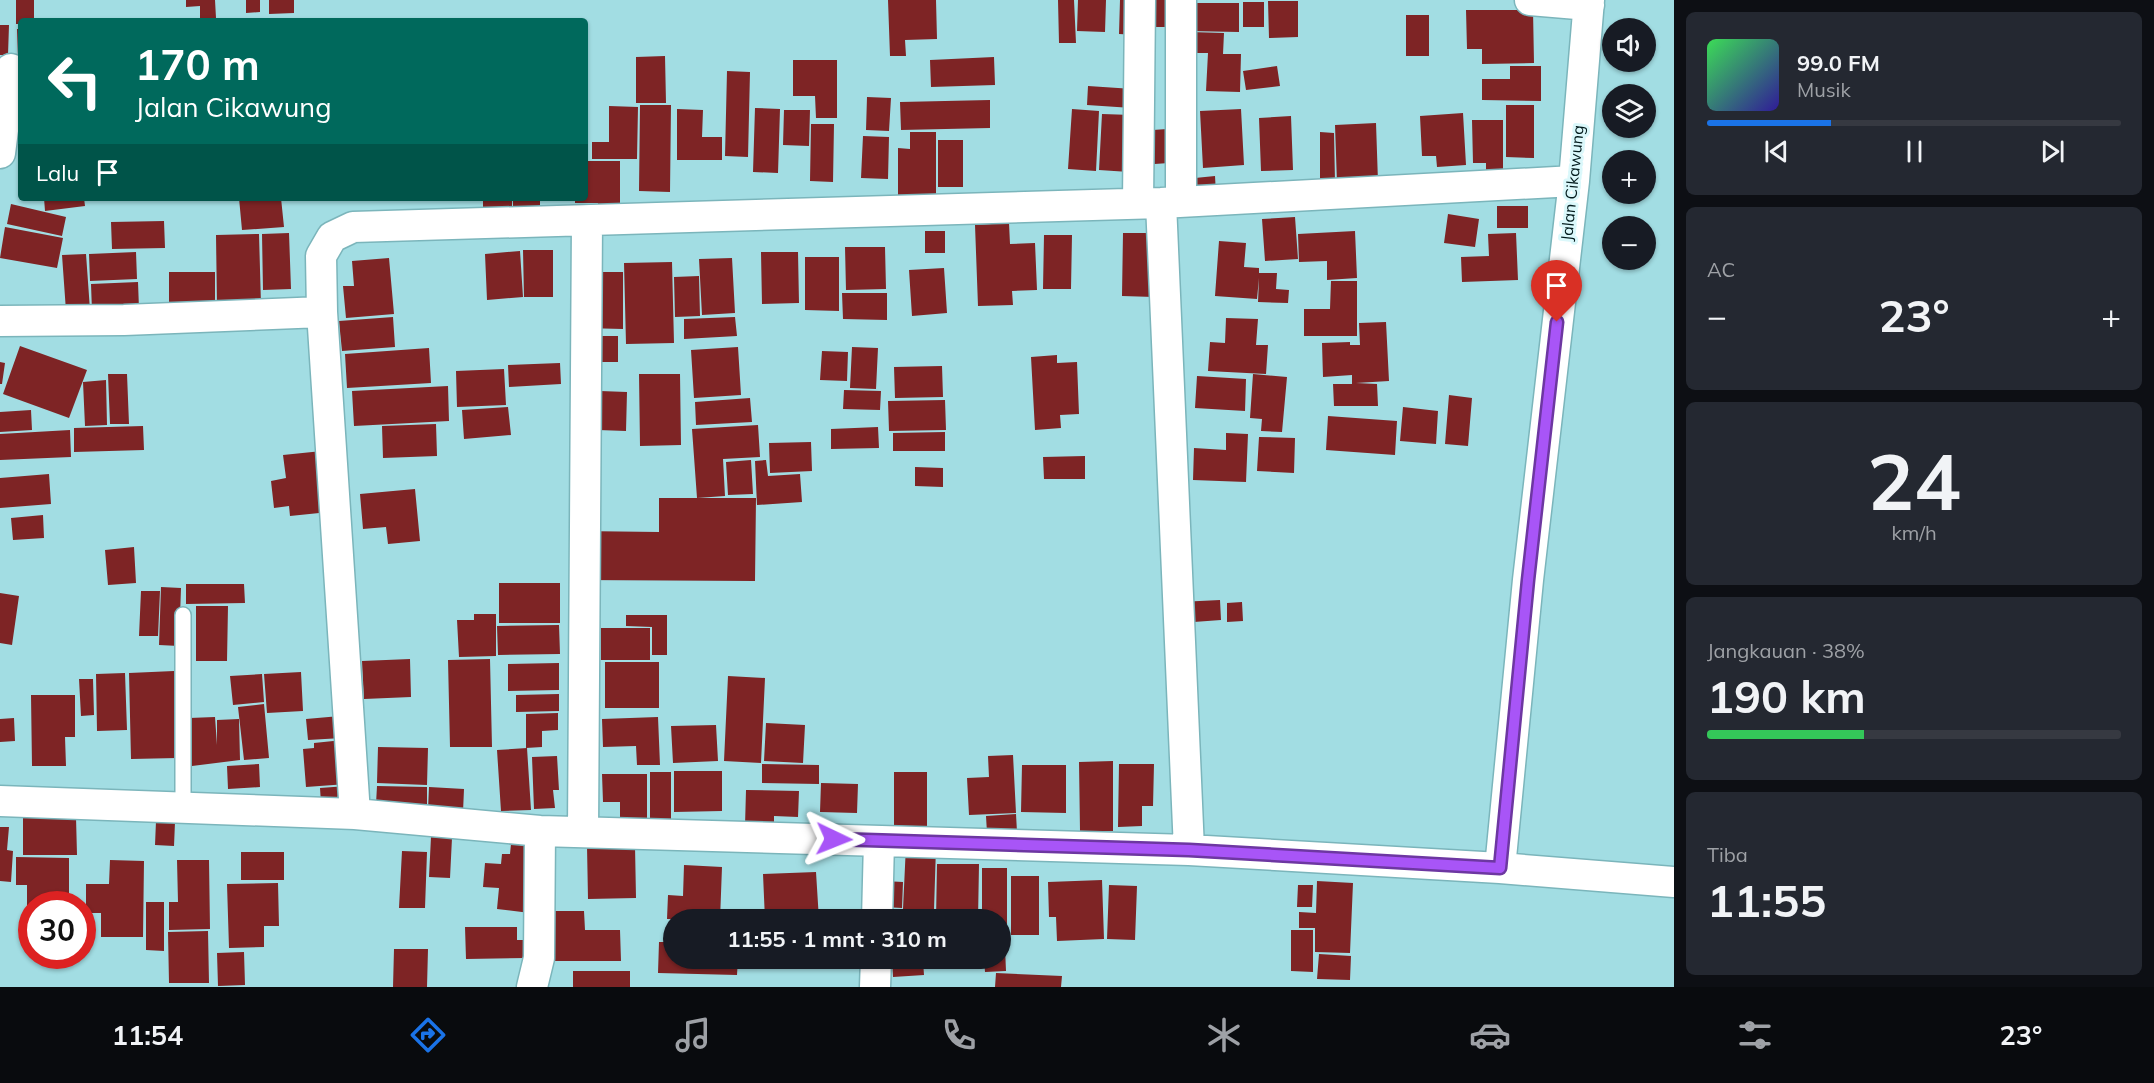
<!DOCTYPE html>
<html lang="id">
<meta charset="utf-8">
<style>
body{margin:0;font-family:Mulish,sans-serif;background:#242831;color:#f1f3f6;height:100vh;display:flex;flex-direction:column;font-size:22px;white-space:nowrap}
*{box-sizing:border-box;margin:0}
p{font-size:20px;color:#9ea1a6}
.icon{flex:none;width:33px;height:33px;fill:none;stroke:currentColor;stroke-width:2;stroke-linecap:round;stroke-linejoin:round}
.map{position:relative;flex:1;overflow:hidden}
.details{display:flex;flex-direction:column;gap:12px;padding:12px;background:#0d0f14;width:480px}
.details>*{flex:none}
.banner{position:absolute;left:18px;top:18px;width:570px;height:183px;border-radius:6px;box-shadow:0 2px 4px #0004;background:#00695c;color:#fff;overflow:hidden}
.controls{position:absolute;left:1602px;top:18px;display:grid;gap:12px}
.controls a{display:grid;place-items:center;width:54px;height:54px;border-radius:50%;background:#171b24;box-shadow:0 2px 4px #0004;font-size:30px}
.speed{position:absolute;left:18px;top:891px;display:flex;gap:12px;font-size:30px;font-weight:700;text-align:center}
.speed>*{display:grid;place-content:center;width:78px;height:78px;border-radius:50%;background:#171b24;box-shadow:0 2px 4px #0004;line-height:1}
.speed .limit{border:9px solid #d22;background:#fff;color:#111}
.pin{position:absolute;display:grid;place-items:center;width:51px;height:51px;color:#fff;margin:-62px -26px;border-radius:50% 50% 50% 0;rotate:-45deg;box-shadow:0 0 6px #0007}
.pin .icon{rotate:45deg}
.me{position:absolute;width:66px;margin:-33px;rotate:92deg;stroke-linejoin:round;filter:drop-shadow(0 0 4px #0008)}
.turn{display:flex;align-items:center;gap:21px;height:126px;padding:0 18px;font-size:27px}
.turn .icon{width:78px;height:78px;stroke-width:2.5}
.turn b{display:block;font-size:42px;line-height:51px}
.then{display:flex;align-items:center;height:57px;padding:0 18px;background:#0003;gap:12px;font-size:22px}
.big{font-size:45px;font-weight:700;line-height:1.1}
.details .tile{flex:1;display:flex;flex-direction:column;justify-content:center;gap:9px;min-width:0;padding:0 21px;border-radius:9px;background:#242831}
.details .dial{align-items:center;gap:0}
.dial b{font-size:78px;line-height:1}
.song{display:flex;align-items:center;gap:18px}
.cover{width:72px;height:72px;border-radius:9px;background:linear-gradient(135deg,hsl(130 70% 55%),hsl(250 70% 35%))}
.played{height:6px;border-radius:3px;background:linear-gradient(90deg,#1a73e8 30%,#363941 30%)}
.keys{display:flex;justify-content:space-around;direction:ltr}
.heat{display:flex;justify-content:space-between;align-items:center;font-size:33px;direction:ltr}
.charge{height:9px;border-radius:4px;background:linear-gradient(90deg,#34c759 38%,#363941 0)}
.trip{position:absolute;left:663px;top:909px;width:348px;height:60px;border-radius:30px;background:#171b24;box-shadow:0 2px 4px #0004;font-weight:700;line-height:60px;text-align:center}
.dock{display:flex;height:96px;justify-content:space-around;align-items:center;background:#090b0e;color:#9ea1a6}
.dock .icon{width:42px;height:42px}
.dock .selected{color:#1a73e8}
.dock b{font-size:27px;color:#f1f3f6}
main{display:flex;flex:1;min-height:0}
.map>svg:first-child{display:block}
.building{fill:#7e2425}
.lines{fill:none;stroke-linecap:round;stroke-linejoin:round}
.service-casing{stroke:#7bb5bb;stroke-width:18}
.minor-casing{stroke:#7bb5bb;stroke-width:33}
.service{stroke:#fff;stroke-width:15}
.minor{stroke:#fff;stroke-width:30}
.route-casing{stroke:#6d37a1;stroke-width:15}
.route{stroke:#a855f7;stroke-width:10}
.labels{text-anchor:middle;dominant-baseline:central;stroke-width:6;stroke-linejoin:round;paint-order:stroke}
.street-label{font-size:16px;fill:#031b1d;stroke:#dbf8fb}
</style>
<main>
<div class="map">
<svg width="1674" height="987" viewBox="0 0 1674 987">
<rect width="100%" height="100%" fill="#a2dde3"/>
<path class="building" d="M16 0H34V21H21V24H16Z
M186 0H215L216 18H200V6L186 7Z
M246 0H260V12L246 13Z
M269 0H294V13L269 14Z
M888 0H936L937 39 905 40 906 56H890Z
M1058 0H1074L1076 43H1059Z
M1078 0H1106L1105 32 1077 31Z
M1120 0H1139L1137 35 1119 34Z
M1142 0H1176V27H1141Z
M1268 1H1298V37L1269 38Z
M1243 2H1264V27H1243Z
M1189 3H1239V32L1188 31Z
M1466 10H1533L1534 63 1482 64V49H1467Z
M1406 15H1429V56H1406Z
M0 25H9L8 55H0Z
M17 29H21V58H18Z
M1190 32 1224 33 1223 54H1241L1240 92 1206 91 1208 53H1189Z
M665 56 666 103H636V57Z
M994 57 995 85 931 87 930 60Z
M793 60H837V118H816L815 96H793Z
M1277 66 1280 86 1246 90 1243 71Z
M1510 66H1541V101L1482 100V79H1510Z
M727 71 750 72 748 157 725 156Z
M1088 86 1133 89 1132 108 1087 105Z
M867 97 891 98 889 131 866 130Z
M990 100V128L901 130 900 102Z
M640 105H671L670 192 639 191Z
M1506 105H1534V158L1506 157Z
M609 106 638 107 637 159H592V142H609Z
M755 108 780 109 778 173 753 172Z
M677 109 703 110 702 137H722V160H677Z
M1072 109 1099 111 1096 171 1068 169Z
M1241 109 1244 165 1203 168 1200 111Z
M784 110H810L809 146 783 145Z
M1463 113 1466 165 1437 167 1436 156H1422L1420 116Z
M1102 114 1132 115 1129 172 1099 170Z
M1291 116 1293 170 1261 171 1259 118Z
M1472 120H1503V178H1486V163H1473Z
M1376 123 1378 182 1337 183 1335 125Z
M811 124H834L833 182 810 181Z
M1167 129 1169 163 1140 165 1139 131Z
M910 132H936V196H898V148L910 149Z
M1320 132 1334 133 1335 182H1320Z
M863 136 889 137 888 179 861 178Z
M938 140H963V187H938Z
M585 161H620V213H598V203H575V198H585Z
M1215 176 1216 194 1196 195 1195 178Z
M44 198H84L85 206 45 211Z
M239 198H281L284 227 242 230Z
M483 198H512V215L483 214Z
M513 198H540V214H513Z
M11 204 66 217 62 236 7 224Z
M1497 206H1528V228H1497Z
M1448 214 1479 219 1475 247 1444 243Z
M1295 217 1298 259 1265 261 1262 219Z
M164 221 165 248 112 249 111 222Z
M1009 223 1010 244 1035 243 1037 290 1012 291 1013 305 978 306 975 225Z
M5 227 63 238 57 268 0 258Z
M925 231H945V253H925Z
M1355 231 1357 278 1327 280V261L1299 262 1298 234Z
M289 233 291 289 263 290 262 234Z
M1123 233H1155L1154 297 1122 296Z
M1516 233 1518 280 1462 282 1461 257 1489 256 1488 234Z
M259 234 261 305 217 306 216 235Z
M1044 235H1072L1071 289H1043Z
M1219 241 1246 243 1244 267 1259 268V273H1277L1276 289 1289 290 1288 303 1258 302 1259 278 1257 299 1215 296Z
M845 247H885L886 289 846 290Z
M523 250H553V297H524Z
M520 251 523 297 487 300 485 254Z
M136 252 137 279 90 281 89 254Z
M761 252H798L799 303 762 304Z
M86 254 90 310 66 311 62 255Z
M805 257H839V311L805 310Z
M389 258 394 314 346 318 343 286H354L352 261Z
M732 258 735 313 702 315 699 259Z
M672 262 674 343 626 344 624 263Z
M944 268 947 313 912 316 909 270Z
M169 272H215V312L178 311V302H169Z
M584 272H623V329L584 328Z
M699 276 700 316 675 317 674 277Z
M1331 281H1357V336H1304V309H1330Z
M138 282 139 309 92 311 91 284Z
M842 293H887V320L843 319Z
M393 317 395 347 342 351 339 321Z
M735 317 737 336 684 339V319Z
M1226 318 1258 319 1256 345H1268L1266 374 1208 371 1210 342 1225 343Z
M1386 322 1389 381 1356 383 1377 384 1378 406H1334L1333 384H1352V375L1323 377 1322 343 1350 342V345H1360L1359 323Z
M580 336H618V362H580Z
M20 346 87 370 69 418 3 394Z
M738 347 741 395 694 398 691 350Z
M852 347 878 348 876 389 850 388Z
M429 348 431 383 347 388 345 354Z
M822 351 848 352 847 381 820 380Z
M1057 355V363L1077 362 1079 414 1060 415 1061 428 1035 430 1031 357Z
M0 362 5 363 2 384H0Z
M560 363 561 384 509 387 508 365Z
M942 366 943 397 895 398 894 367Z
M504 369 506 405 457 407 456 371Z
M108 374H127L129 424H110Z
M639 374H680L681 445 640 446Z
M1253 374 1287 377 1282 432 1261 431 1262 419 1250 418Z
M1197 376 1246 379 1245 411 1195 408Z
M106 380 107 425 85 426 83 382Z
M448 386 449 421 354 426 352 391Z
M844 390 881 391 880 410 843 409Z
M600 391 627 392 626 431 598 430Z
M1449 395 1472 398 1468 446 1445 444Z
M750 398 752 422 696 425 695 402Z
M945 400 946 430 889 431 888 401Z
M508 407 511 435 464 439 462 410Z
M1403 407 1438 411 1436 444 1400 441Z
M31 410 32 430 0 432V412Z
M1328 416 1397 421 1395 455 1326 450Z
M436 424 437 456 383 458 382 426Z
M758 425 760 457 723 459 725 496 697 498 692 429Z
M143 426 144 450 74 452V428Z
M878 427 879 448 831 449V429Z
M70 430 71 457 0 460V434Z
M945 432V451H893V433Z
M1226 433 1248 434 1246 482 1193 480 1194 448 1226 450Z
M1259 437 1295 438 1294 473 1257 471Z
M811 442 812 471 770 473 769 443Z
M322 451 329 512 290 516 289 506 274 508 271 481 286 478 283 455Z
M1085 456V479H1044L1043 457Z
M751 460 753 494 728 495 726 462Z
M766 460 768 476 800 474 802 502 757 505 755 461Z
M915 467 943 468V487L915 486Z
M49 474 51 504 0 508V478Z
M415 489 420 541 388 544 386 527 363 529 360 494Z
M659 498H756L755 581 579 580V531L659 532Z
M43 515 44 538 13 540 11 518Z
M134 547 136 583 108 585 105 550Z
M499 583H560V623H499Z
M186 584H244L245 603 186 604Z
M161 587 181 588 179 646 159 645Z
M141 591H160L158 636H139Z
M0 593 19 596 12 645 0 643Z
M1220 600 1221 620 1180 623 1179 602Z
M1242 602 1243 621 1227 622V603Z
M196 606H228L227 661H196Z
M474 614H496V656L459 657 457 620H474Z
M626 615H667V655H652V627L626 626Z
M559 625 560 654 498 655 497 626Z
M601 628H650V660H601Z
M410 659 411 697 364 699 362 661Z
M490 659 492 747H450L448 660Z
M605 662H659V708H605Z
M559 663V690L508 691V664Z
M174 671 177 758 131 759 129 673Z
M301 672 303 711 267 713 264 674Z
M125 673 127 730 97 731 96 674Z
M262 674 264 702 233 705 230 676Z
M728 676 765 678 761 763 724 761Z
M79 679H93L94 715 81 716Z
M559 694V711L516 712V695Z
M31 695H75V737H65L66 766H32Z
M264 704 269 758 244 760 238 707Z
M558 713V730L542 731V747L526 748V714Z
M340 716 342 738 308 740 306 719Z
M215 717 217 745V720L239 719 240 760 192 766 189 718Z
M658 717 660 765H637L636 746 603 747 602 719Z
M14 718 15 741 0 742V719Z
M766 723 805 725 803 763 764 761Z
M716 725 718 761 673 763 671 726Z
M343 740 347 784 306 787 303 749 314 748V743Z
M378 747 428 748 427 785 377 783Z
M527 748 531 810 501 811 497 750Z
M1013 755 1016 813 969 815 967 778 989 777 988 756Z
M557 756 559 790H553L555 808 534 809 532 757Z
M1113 761V831H1080L1079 762Z
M259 764 260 787 228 789 227 766Z
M762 764 819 765V784L762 783Z
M1119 764H1154L1153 806H1142V826L1118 827Z
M1022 765H1066V813L1021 812Z
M674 771H722V811L674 812Z
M650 772H671V824H650Z
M894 772H927V826H894Z
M602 774H647V823H620V802H603Z
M821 783 858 784 857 813 820 812Z
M347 786 348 802 321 803 320 788Z
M377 786 427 787V805L376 804Z
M429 787 464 789 463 812 428 810Z
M746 790 799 791 798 817 774 816V827L745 826Z
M1016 814 1017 832 987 833 986 816Z
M23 817H76L77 855H23Z
M156 821 175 822 174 846 155 845Z
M0 827H9L7 850 13 851 11 882 0 881Z
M431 837 452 838 450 878 429 877Z
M511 844 537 847 530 913 497 909 499 888 483 887 485 863 501 864 502 854H510Z
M906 845 936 847 934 910 903 909Z
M587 846H635L636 898 588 899Z
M402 851 427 852 425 908H399Z
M241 852H284V880H241Z
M16 857 69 858V895L45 896V904L27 907V885H16Z
M110 860 144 861 143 937H101V913H86V884H109Z
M177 860H209L210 929 169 930V902H178Z
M937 864H979L978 920H936Z
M684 865 722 867 720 920 667 919 668 895 683 896Z
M982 868H1007V924H1000V920H982Z
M816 872 819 920H765L763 874Z
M1011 876H1039V935H1011Z
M1102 880 1104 939 1057 941 1056 917H1049L1048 882Z
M884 881 903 882 902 908 884 907Z
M1317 881 1353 883 1350 953 1315 952V928H1299V912L1316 913Z
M278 883 279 926H264V947L229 948 227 884Z
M1109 885 1137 886 1135 940 1107 939Z
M1298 885H1313L1312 907H1297Z
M146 902H164V951L146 950Z
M553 911H584L585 930H620L621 961H553Z
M886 912 931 913V920H885Z
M1000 925H1004L1006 971 985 972 984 958H1000Z
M465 927H517V940H525L526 958 466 959Z
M1291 930H1313V972L1291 971Z
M208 931 209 983H169L168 932Z
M659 942H674V958H738L737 975 658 973Z
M394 949H428L427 987H393Z
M244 952 245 985 218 986 217 953Z
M1319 954 1351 956 1350 980 1317 979Z
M744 958H765V963L744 964Z
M767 958H789V961L768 963Z
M892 958H918V961H923L924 975 893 977Z
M573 971H630V987H573Z
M996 973 1062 976 1061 987H995Z"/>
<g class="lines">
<g class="service-casing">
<path id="service" d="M183 615V808"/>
</g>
<g class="minor-casing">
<path id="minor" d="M1181 0V202
M1530 0 1589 5
M0 153 11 69
M1138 203 1140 0
M1161 203 1189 850
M322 312 355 814
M0 321 124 320 322 312 321 256 332 237 353 227 1161 203 1574 181
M0 801 355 814 540 831 1189 850 1500 868 1674 882
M583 831 587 221
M1500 868 1528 580 1574 181 1589 0
M877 920 879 841
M532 987 539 958 540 831
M875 987 876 958"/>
</g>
<use href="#service" class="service"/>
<use href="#minor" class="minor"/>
</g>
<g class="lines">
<g class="route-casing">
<path id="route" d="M834 839 1189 850 1500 868 1528 580 1557 322"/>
</g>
<use href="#route" class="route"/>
</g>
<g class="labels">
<g class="street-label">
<text transform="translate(1572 183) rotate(-84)">Jalan Cikawung</text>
</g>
</g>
</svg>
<div class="controls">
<a><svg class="icon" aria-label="sound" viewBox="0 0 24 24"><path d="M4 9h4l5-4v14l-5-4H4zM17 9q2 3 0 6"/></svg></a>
<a><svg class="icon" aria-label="layers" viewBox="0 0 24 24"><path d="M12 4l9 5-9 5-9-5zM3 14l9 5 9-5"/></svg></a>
<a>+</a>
<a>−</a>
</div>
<div class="speed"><div class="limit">30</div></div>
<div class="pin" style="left:1557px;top:322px;background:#d93025"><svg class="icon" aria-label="arrive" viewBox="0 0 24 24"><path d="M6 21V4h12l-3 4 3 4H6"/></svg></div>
<svg class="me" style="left:834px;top:839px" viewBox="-20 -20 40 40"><path d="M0-17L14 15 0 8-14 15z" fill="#a855f7" stroke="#fff" stroke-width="4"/></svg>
<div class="trip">11:55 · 1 mnt · 310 m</div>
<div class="banner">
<div class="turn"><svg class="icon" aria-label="left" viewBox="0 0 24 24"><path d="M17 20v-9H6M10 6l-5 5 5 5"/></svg><div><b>170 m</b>Jalan Cikawung</div></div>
<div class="then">Lalu<svg class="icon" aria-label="arrive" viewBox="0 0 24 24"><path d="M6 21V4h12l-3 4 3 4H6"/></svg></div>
</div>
</div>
<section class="details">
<div class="tile">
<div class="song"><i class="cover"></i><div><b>99.0 FM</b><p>Musik</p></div></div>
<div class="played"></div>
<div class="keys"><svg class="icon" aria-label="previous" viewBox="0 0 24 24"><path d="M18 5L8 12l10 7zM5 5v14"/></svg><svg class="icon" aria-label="pause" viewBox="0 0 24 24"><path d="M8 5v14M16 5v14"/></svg><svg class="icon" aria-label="next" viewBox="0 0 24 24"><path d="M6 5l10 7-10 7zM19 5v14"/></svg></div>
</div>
<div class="tile"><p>AC</p>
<div class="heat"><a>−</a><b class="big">23°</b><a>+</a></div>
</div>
<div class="tile dial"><b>24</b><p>km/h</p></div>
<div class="tile"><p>Jangkauan · 38%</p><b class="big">190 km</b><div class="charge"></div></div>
<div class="tile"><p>Tiba</p><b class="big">11:55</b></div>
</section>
</main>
<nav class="dock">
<b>11:54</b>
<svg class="icon selected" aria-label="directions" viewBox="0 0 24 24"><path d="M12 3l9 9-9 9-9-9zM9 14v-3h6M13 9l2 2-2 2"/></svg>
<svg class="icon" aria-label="music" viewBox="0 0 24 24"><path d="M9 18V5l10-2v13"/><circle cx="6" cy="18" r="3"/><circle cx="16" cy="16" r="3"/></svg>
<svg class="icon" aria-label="phone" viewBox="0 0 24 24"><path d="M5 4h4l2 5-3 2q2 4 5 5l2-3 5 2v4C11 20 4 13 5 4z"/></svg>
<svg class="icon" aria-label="climate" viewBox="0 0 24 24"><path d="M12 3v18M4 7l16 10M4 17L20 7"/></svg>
<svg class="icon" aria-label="car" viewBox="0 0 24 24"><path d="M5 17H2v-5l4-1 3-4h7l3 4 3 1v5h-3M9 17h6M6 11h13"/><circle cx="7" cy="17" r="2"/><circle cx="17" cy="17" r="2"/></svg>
<svg class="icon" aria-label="filters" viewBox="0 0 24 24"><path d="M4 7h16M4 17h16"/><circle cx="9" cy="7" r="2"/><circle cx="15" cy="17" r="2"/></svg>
<b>23°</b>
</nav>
